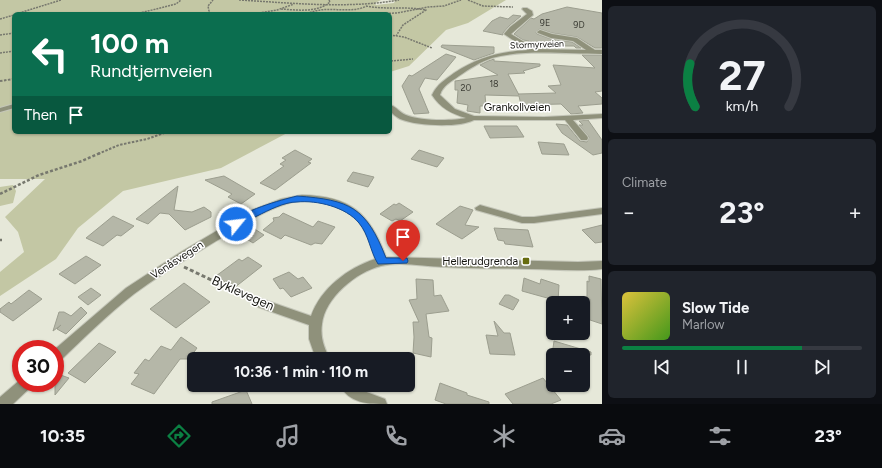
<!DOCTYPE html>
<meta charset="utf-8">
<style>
body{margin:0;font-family:Figtree,sans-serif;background:#20242c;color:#f1f3f6;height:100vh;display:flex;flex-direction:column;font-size:15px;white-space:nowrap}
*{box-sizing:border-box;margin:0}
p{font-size:13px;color:#9ea1a6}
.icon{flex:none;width:22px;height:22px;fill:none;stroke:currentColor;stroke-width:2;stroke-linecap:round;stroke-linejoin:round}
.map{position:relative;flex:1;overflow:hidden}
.details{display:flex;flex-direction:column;gap:6px;padding:6px;background:#0d0f14;width:280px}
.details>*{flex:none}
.hud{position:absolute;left:12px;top:12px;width:380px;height:122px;border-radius:6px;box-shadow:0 1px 3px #0004;background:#0b6e4f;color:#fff;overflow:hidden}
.tools{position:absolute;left:546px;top:296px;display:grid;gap:8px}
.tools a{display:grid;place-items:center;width:44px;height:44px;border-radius:6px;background:#171b24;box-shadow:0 1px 3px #0004;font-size:20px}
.speed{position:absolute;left:12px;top:340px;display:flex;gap:8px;font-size:20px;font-weight:700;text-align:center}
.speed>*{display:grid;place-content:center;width:52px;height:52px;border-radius:50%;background:#171b24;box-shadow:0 1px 3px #0004;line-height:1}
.speed .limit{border:6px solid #d22;background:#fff;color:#111}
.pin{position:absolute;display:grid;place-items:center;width:34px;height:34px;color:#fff;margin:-41px -17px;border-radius:50% 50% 50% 0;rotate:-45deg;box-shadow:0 0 4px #0007}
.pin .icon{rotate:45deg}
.me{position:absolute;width:44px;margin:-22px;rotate:61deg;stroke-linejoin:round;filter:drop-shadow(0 0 3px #0008)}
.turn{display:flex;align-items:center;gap:14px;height:84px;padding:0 12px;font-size:18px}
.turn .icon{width:52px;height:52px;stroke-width:2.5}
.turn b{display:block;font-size:28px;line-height:34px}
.then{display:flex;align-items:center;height:38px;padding:0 12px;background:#0003;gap:8px;font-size:15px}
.big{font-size:30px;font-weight:700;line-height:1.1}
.details .widget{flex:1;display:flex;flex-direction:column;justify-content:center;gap:6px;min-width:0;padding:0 14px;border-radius:6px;background:#20242c}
.details .dial{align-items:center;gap:0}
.dial svg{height:104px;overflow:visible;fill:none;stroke:#363941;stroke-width:7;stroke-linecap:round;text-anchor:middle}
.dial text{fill:#f1f3f6;stroke:none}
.song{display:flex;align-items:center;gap:12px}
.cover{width:48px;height:48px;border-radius:6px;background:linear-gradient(135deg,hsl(50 70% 55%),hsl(100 70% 35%))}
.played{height:4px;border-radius:2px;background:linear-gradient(90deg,#0b8043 75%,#363941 75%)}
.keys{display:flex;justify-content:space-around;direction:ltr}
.heat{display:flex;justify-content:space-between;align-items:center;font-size:22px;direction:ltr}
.trip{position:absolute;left:187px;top:352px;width:228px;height:40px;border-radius:6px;background:#171b24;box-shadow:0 1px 3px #0004;font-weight:700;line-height:40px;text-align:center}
.dock{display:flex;height:64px;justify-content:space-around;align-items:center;background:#090b0e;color:#9ea1a6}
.dock .icon{width:28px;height:28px}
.dock .active{color:#0b8043}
.dock b{font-size:18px;color:#f1f3f6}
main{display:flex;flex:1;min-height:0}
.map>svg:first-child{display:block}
.green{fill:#c3c7a4}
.building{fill:#b5b7a8;stroke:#9c9e8f}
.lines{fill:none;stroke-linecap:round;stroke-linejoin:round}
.minor-casing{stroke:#c4c6b9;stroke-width:2}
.path-far3{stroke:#77786e;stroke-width:1.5;stroke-dasharray:2 1;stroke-linecap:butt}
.path-far2{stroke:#77786e;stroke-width:2;stroke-dasharray:2.5 1.5;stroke-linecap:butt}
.path-far1{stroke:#77786e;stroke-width:2.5;stroke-dasharray:3 2;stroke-linecap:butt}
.path{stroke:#77786e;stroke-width:3;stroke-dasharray:4 2.5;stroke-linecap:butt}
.minor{fill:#8f917b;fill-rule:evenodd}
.route{fill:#1a73e8;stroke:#114b97}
.poi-dot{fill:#676c0f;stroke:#fff;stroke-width:1.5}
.labels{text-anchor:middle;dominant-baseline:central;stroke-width:3;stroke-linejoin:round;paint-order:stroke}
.number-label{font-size:9px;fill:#3c3d35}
.far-street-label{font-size:9px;fill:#14140f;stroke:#fff}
.street-label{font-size:11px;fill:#14140f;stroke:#fff}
.poi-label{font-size:11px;fill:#14140f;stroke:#fff;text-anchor:end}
.near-street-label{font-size:13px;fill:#14140f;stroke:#fff}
</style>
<main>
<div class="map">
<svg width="602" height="404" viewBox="0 0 602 404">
<rect width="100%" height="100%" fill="#e6e8d9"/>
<path class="green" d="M0 0H381L375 3 376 5 394 3 395 1 393 0H506L468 23 446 30 409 66 390 72V14H14V132H289L221 168 123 191 78 228 56 259 0 296V272L24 252 18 232 5 217 45 179H0Z
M13 185 16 191 13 203 0 206V187Z"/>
<path class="building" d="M567 7 602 13V48H595L577 37 552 33 540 29 536 32 537 34 551 39 572 42 581 48H576L574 46H534L529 43V41L523 40 514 34 531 18 534 19 542 14Z
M513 15 521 16 509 26 503 33V35L483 31 492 21 500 17 508 19Z
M442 45 494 47V53L474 60 441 47Z
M446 54 456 57 437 80 425 78 419 89 429 113 414 114 402 86 409 75 412 76Z
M582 55H602V91L595 92 602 98V104L578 106 583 113 571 114 561 104 521 105 519 96 485 95 486 106H480V113L467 111 468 105 457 103 458 90H455V81L498 75 480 65 488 61 494 59V61L540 64V66L523 71 525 73 508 74 519 95 518 94 556 93 548 86 561 85 553 65 595 68Z
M588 120 602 140V153L593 155 562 133 556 124 567 125 580 141 587 142 589 137 579 125H583L579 121Z
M484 126H517L524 137 490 138Z
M538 142 564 144 569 155 542 154Z
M295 150 312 159 308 162 311 163 275 190 260 183 284 166 280 164 286 160 282 158Z
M419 150 444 158 437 167 411 159Z
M353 172 374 177 368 187 347 181Z
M224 176 255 194 241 204 228 197 232 194 205 180Z
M178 186 174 210 192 212 204 207 211 212V217L185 230 169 214 160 213 148 224 136 219Z
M399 203 413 212 400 221 396 219 392 221 380 214 394 204 396 205Z
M460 206 473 210 465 225 479 227 462 239 436 224Z
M283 213 313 227 318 221 335 227 322 244 315 243 311 245 285 235 281 239 263 230 274 221 273 218 279 217Z
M113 216 134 226 121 236 117 235 103 246 86 238Z
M602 225V242L595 243 582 230Z
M253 228 264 235 253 243 242 236Z
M494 228 528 230 533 247 505 244 504 241 498 240Z
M86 256 101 265 75 284 59 274Z
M248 257 262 266 234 288 216 276 239 259 242 261Z
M289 272 298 279 303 277 312 288 291 297 283 288 280 289 273 279Z
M589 276 601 279 602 324 590 320V299L587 298V281L589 282Z
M524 278 540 284 541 279 559 285 558 301 522 291Z
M416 279 433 280 434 296 441 295 449 311 426 314 429 337 432 338 431 357 413 353 414 337 413 322H419L409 300 417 299Z
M184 283 210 302 176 328 150 309Z
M91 288 101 295 88 305 78 297Z
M29 290 42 299 13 321 0 312V309L9 302 11 304Z
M505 295H509L519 300 513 310 499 304Z
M81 307 87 313 66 334 57 329 61 325 53 331 59 312H64L71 316Z
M494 321 504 333H510L515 355 490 354 486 335 498 336Z
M181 337 197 348 189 359H180L154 394 131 384 139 374 134 373 145 359 149 361 161 346 171 350Z
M554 341 591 352V355H552Z
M99 343 116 352 85 383 68 373Z
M55 373 69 378 55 395Z
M543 378 561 400 551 404H513L505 394Z
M440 383 467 393V395L489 402V404H446L435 400Z
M246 390 252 404H212V402Z"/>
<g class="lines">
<g class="minor-casing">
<path id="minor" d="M523 8H527L532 11 533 15 511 34 536 49 586 50 573 41 551 38 538 33 537 32 540 30 552 34 577 38 595 50H602V54C568 54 524 49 492 58 480 62 469 69 459 76 451 82 443 85 440 95L455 109 474 116 544 117 602 114V118L573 120 587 136 588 138 587 140H581L565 120H474C459 128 416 126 400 119 396 117 393 114 390 111V105C396 106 400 113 406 115 420 121 451 121 466 118 452 114 440 108 432 95 437 84 445 80 454 73 479 57 498 52 528 50L504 34 510 27 527 14 522 9Z
M14 104V108L0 112V108Z
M302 195C350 196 370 213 386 257L578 262 602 261V269C578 272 554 269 529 269 501 268 473 269 445 267 424 267 402 261 381 266 356 272 325 298 322 324 320 337 324 348 330 359H316L309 339V325L258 307 256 304 258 301 262 299 311 316C321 288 348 268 375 259 371 246 367 232 358 221 343 205 314 198 293 202 268 208 245 223 223 237 193 255 162 273 134 294 108 314 84 338 60 361L55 363V349L126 288 181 252 252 210 281 199Z
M480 205 522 217H534L602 208V214L534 223H522L476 210 475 208Z
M21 379V383H33L31 387 13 404H0V397Z
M340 385H357L364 391 385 399 387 404C369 404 349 404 340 385Z"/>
</g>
<path class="path-far3" d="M239 0C293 3 346 9 399 0
M468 0 483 6 513 7
M366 6C386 10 406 6 426 10L403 25 396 36
M281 9C297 10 317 13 330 2L329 0
M16 14 61 0
M136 14 176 4 181 0
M207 14 209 11 208 6 213 0
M253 14 277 10 294 4
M307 14C326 4 348 15 367 6
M362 14 397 13 428 7 444 6 461 0
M0 19 14 15
M0 35 14 33
M390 35 404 37 432 48
M0 53 14 51
M391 61 413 59"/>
<path class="path-far2" d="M0 81 14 79
M98 154 119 145 147 139 167 132"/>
<path class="path-far1" d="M0 194 39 175 82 161 100 153
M0 240H2"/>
<path class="path" d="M184 267 252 299"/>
<use href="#minor" class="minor"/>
</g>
<path class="route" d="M297 196C350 200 366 207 386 258H407L408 261 407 263 378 264C370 251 369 235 359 223 346 207 317 200 297 202 284 202 269 210 257 216 249 219 241 228 232 226L231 224C240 211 281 200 297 196Z"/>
<rect class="poi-dot" x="522" y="257" width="8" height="8" rx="2"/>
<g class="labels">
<g class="number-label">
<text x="545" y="22">9E</text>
<text x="579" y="24">9D</text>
<text x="494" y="83">18</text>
<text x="466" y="87">20</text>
</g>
<g class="far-street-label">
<text transform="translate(537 44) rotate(-2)">Stormyrveien</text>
</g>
<g class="street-label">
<text x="517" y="107">Grankollveien</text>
<text transform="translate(177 260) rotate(-33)">Venåsvegen</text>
</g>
<g class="poi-label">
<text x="518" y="261">Hellerudgrenda</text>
</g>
<g class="near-street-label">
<text transform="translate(243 293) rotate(24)">Byklevegen</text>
</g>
</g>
</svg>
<div class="tools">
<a>+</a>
<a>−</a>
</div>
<div class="speed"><div class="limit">30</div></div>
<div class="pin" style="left:403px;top:261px;background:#d93025"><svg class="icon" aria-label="arrive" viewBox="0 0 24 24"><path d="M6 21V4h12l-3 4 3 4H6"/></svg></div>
<svg class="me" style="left:236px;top:224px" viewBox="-20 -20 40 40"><circle r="17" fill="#1a73e8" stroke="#fff" stroke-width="3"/><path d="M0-11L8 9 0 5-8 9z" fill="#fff"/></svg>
<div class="trip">10:36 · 1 min · 110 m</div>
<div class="hud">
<div class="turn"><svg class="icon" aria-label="left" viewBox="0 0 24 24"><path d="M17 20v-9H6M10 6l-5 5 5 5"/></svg><div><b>100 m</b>Rundtjernveien</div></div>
<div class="then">Then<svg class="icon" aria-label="arrive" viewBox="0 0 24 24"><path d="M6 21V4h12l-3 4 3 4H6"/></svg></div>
</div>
</div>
<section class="details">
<div class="widget dial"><svg viewBox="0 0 100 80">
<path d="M14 69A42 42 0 1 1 86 69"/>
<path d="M14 69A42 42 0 0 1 10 36" stroke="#0b8043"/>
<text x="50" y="56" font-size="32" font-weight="700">27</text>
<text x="50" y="72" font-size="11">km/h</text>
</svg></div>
<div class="widget"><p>Climate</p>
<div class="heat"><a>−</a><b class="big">23°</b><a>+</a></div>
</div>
<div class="widget">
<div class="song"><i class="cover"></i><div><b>Slow Tide</b><p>Marlow</p></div></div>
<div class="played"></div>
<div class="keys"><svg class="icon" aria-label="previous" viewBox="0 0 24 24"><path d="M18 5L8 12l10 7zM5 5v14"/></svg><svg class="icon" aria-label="pause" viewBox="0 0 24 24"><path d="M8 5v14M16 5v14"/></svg><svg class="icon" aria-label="next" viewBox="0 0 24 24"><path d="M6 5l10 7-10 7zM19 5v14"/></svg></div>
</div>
</section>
</main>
<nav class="dock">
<b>10:35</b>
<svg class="icon active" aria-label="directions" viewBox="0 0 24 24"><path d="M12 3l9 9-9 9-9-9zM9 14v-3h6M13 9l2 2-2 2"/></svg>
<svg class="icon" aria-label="music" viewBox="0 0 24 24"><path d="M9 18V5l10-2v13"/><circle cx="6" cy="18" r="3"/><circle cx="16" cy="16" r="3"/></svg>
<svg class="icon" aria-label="phone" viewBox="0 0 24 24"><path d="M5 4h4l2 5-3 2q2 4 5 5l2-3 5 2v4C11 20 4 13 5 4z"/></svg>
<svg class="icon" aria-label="climate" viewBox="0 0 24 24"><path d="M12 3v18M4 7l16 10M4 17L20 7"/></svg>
<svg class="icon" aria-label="car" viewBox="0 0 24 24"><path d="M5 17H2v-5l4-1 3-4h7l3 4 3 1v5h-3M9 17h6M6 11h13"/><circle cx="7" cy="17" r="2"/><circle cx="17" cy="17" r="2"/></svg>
<svg class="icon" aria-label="filters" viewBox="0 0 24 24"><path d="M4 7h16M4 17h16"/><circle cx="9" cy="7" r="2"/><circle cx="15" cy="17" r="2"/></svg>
<b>23°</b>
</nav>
